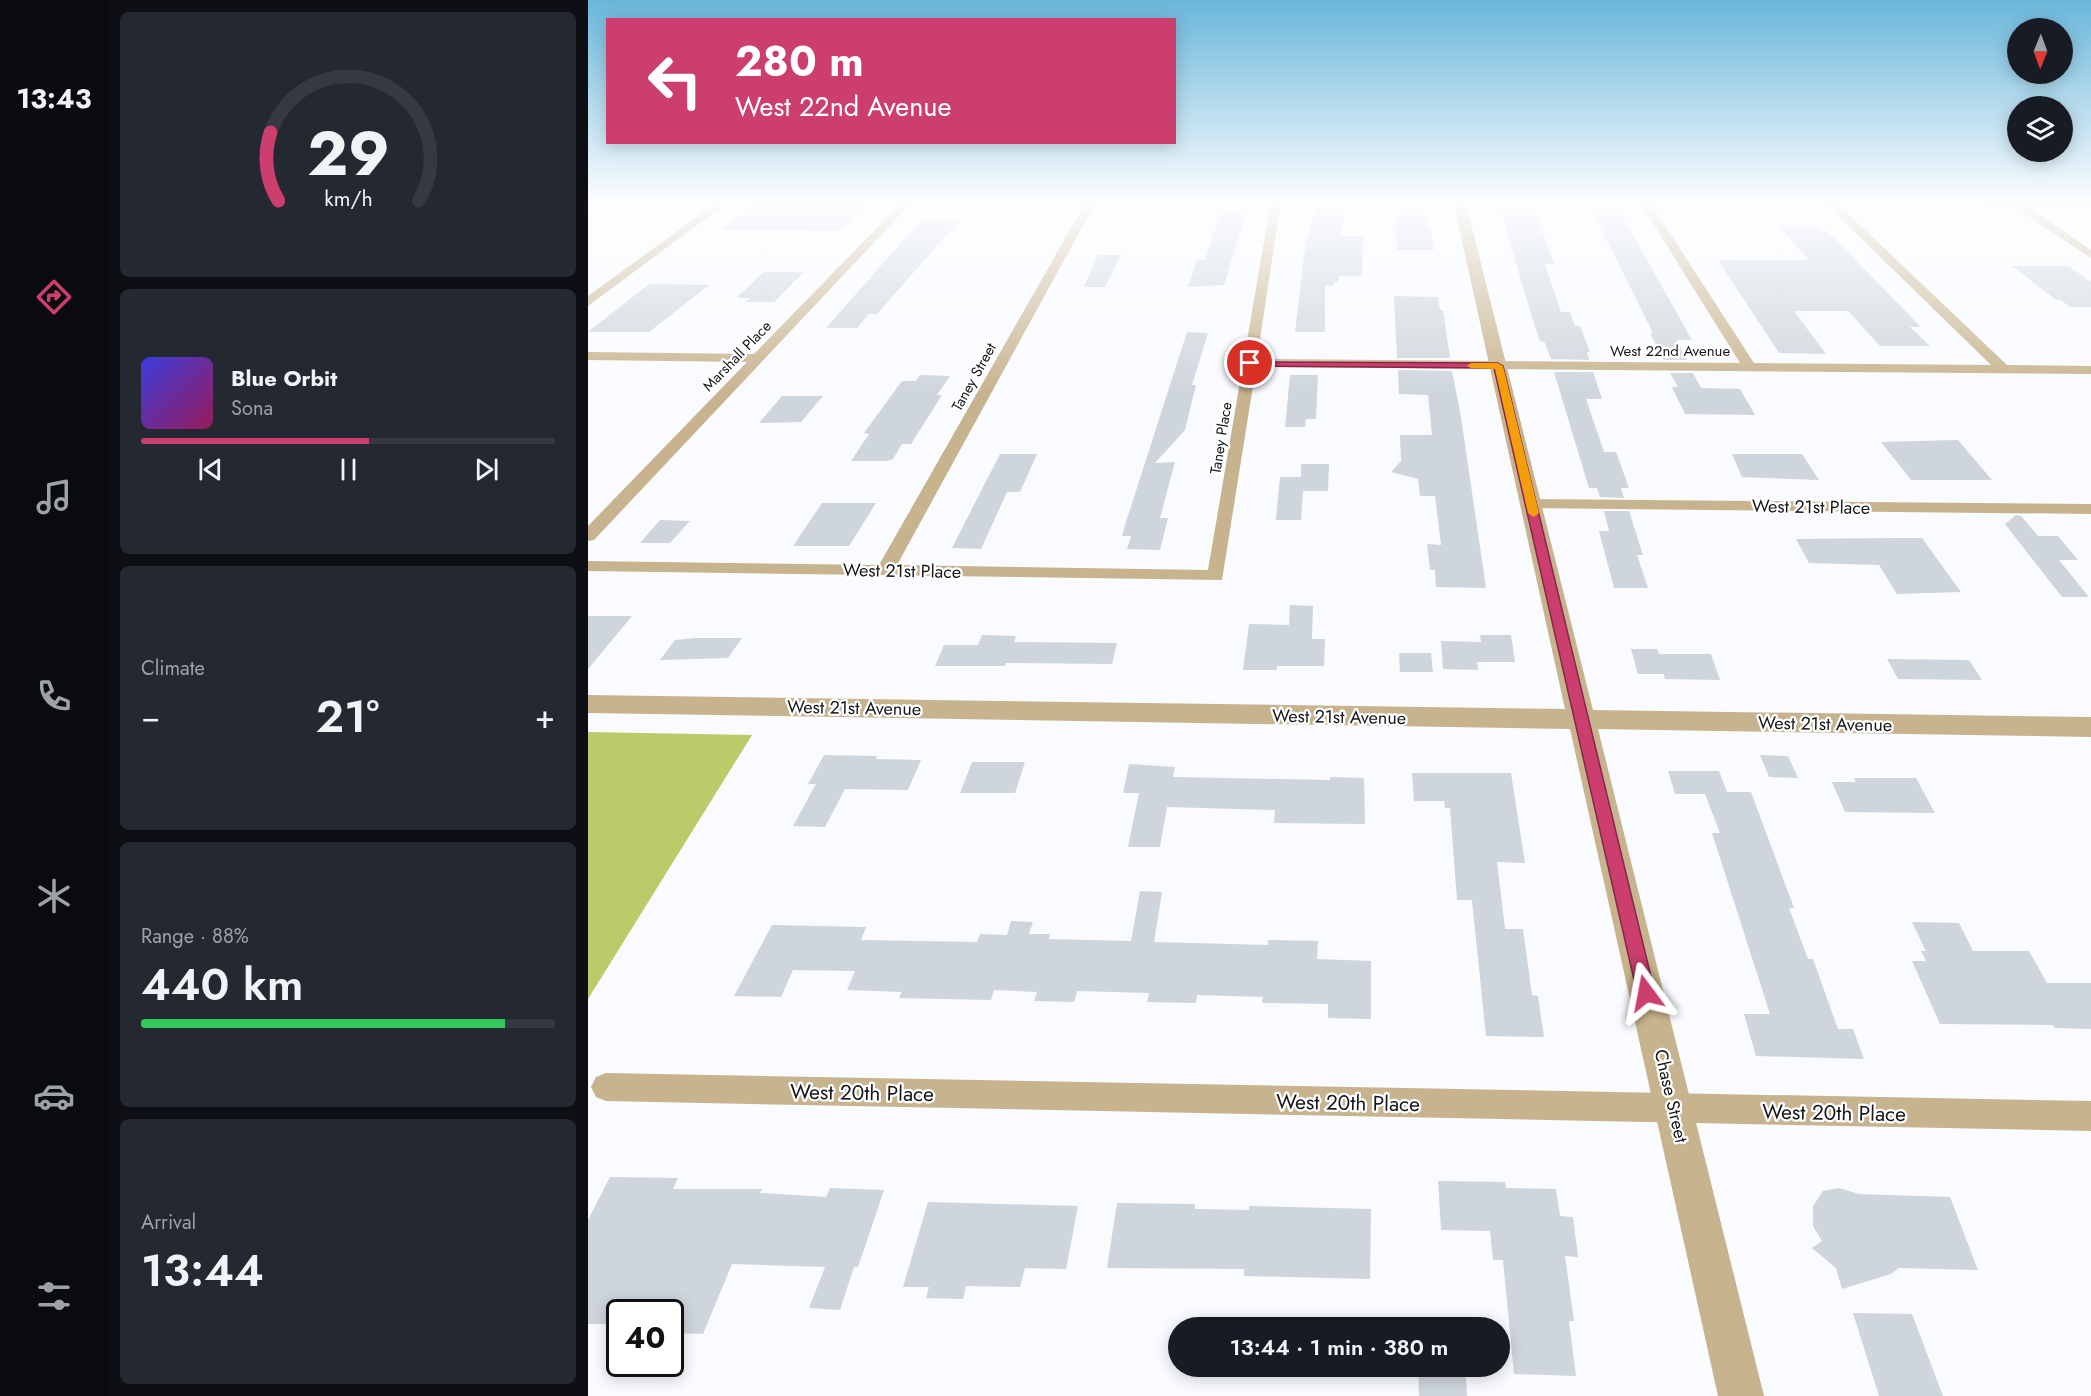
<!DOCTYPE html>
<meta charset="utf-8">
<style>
body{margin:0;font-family:Jost,sans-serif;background:#242831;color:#f1f3f6;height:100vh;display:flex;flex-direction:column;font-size:22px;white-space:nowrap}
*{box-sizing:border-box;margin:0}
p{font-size:20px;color:#9ea1a6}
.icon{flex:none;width:33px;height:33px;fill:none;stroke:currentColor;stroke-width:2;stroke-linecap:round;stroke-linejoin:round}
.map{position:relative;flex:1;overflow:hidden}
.details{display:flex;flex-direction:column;gap:12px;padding:12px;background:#0d0f14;width:480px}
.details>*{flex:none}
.hud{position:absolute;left:18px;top:18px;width:570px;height:126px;border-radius:0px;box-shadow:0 3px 15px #0003;background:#cb3e6d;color:#fff;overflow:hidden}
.needle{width:39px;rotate:181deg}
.buttons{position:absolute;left:1419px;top:18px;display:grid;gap:12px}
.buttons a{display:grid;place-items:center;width:66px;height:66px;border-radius:50%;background:#171b24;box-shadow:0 3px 15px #0003;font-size:30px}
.speed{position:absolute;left:18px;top:1299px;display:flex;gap:12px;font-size:30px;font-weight:700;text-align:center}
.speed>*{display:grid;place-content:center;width:78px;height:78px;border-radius:50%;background:#171b24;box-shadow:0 3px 15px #0003;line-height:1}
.speed .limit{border:3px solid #111;border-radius:9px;background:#fff;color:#111}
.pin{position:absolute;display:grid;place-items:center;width:51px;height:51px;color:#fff;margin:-26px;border:3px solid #fff;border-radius:50%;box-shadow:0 2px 6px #0007}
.me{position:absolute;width:66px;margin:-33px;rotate:347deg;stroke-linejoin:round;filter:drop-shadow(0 0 4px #0008)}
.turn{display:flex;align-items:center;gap:21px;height:126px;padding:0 30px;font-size:27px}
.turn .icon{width:78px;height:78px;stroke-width:2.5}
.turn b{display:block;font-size:42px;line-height:51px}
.big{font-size:45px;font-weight:600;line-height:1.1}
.details .card{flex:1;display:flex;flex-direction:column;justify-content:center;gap:9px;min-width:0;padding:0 21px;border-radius:9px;background:#242831}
.details .dial{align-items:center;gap:0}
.dial svg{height:156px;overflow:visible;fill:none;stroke:#363941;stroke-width:7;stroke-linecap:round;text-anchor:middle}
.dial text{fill:#f1f3f6;stroke:none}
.song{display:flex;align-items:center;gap:18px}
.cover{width:72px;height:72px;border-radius:9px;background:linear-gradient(135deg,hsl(240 70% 55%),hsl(330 70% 35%))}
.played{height:6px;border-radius:3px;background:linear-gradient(90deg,#cb3e6d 55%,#363941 55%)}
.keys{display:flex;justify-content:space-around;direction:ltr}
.heat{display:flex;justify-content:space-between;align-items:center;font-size:33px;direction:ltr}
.charge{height:9px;border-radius:4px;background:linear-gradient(90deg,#34c759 88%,#363941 0)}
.trip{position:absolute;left:580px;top:1317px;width:342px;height:60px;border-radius:30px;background:#171b24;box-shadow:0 3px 15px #0003;font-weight:600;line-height:60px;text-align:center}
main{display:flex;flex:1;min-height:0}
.dock{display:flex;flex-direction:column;width:108px;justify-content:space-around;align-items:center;background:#090b0e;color:#9ea1a6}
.dock .icon{width:42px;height:42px}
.dock .active{color:#cb3e6d}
.dock b{font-size:27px;color:#f1f3f6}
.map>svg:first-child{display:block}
.forest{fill:#bacb69}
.building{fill:#ced5dc}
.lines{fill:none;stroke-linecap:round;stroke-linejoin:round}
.minor{fill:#c7b38d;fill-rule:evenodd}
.tertiary{fill:#c7b38d;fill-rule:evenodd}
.route{fill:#cb3e6d;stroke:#842847;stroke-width:1.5}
.slow{fill:#f59e0b}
.labels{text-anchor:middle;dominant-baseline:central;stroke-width:4.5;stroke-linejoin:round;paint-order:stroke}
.far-street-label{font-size:15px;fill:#151719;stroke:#fff}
.street-label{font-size:18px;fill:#151719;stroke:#fff}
.near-street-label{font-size:21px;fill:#151719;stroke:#fff}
</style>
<main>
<nav class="dock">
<b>13:43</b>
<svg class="icon active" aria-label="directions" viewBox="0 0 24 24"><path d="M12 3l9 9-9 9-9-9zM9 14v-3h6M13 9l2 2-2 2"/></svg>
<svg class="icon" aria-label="music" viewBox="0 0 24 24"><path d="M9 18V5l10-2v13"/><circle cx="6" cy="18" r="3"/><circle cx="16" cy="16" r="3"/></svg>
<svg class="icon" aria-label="phone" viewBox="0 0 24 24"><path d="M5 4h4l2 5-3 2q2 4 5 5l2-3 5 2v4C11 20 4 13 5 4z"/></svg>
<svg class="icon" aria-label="climate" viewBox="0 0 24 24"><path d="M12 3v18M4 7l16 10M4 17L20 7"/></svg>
<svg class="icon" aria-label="car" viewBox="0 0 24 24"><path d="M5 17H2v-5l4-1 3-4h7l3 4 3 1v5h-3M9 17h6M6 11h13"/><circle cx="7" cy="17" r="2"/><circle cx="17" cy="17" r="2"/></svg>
<svg class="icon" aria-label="filters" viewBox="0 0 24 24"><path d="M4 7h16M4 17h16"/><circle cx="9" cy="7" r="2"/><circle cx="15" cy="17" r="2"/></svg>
</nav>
<section class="details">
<div class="card dial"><svg viewBox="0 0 100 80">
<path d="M14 69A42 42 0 1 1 86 69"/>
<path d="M14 69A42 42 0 0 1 10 34" stroke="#cb3e6d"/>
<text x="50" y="56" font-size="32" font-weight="700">29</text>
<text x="50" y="72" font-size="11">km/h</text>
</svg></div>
<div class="card">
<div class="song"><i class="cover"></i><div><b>Blue Orbit</b><p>Sona</p></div></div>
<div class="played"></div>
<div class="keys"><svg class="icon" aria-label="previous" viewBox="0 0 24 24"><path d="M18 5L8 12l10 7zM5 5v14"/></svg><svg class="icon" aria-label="pause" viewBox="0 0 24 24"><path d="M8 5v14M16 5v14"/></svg><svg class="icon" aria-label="next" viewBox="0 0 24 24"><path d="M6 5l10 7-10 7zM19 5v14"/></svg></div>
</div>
<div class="card"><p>Climate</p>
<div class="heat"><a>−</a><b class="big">21°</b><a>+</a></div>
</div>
<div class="card"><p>Range · 88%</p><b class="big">440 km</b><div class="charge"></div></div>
<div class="card"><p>Arrival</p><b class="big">13:44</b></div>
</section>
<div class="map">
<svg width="1503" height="1396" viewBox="0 0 1503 1396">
<rect width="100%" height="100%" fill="#f9fbfe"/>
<path class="forest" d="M0 732 164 735 0 999Z"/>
<path class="building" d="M170 201 266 202 280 203 253 231 133 230Z
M911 205 945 206 966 264H957L973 312H982L987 326H992L1002 352H999L1001 360 963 359 957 343 952 341 944 317Z
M1002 206H1026L1031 210 1104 340H1088L1099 360H1076L1062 333H1065Z
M813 207 835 208 836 219H838L839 227H842L846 250H809L807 214H813Z
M729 208H756L754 236H775L774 276H751L750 282H746L745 286 737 285V332H707L718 240Z
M632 213H658L636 285 600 287 609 260H617Z
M332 221H371L289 314H281L269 328H238Z
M1190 225H1228L1233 230H1238L1333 327H1322L1342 346H1292L1260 311H1206L1238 354 1191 353 1130 260H1221Z
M510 255H533L517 287H496Z
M1424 266H1481L1503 282V307H1482L1473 300H1468Z
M176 272H216L186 302H158L163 298H148Z
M61 284 121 285 61 332H0Z
M806 296 850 297 852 310H855L862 358H809Z
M599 332 620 333 604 385H608L597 430 567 463 587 462 572 518H580L572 550 539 549 543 536H534L538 522Z
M810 370 864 371 873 417 898 588 848 587 847 570H842L839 544 853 545 847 496H832L830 479 803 472 813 461 812 435H844L840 395 811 394Z
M966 372H1005L1014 399H998L1016 452H1028L1041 488H1033L1036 498 1012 497 1009 488H1001Z
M1082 373H1105L1113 388 1152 389 1167 415 1097 414 1084 387H1090Z
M332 375 362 376 349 395H354L323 444H314L305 459 298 461H263L281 434 276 433 314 381H328Z
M702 375H730L728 419H718L717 427H697Z
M194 396H235L213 422 171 423Z
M1370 440 1404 480H1323L1293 442Z
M412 454H449L432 492H419L393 549 364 548Z
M1144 454H1214L1231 480 1154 477Z
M713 464H741L740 491H715L713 520H688L692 477H713Z
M234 503H288L261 546H205Z
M1016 511H1041L1055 555H1049L1060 588H1026L1011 531H1021Z
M1428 515 1433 516 1450 536H1470L1490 560H1471L1501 597H1474L1417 524Z
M72 520 102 521 82 543H52Z
M1306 538H1334L1373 592 1309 594 1291 565 1221 563 1208 539Z
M702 605 725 606 724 639H737L736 666H689V670H655L661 624 701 625Z
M0 616H44L0 669Z
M394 635 428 636 426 642 529 643 524 664 418 663 417 666H347L356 645H390Z
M892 635H923L927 662H889L890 670 855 669 853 641 893 642Z
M107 638H154L140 658 72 660 87 640Z
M1043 649H1069L1071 654H1123L1132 680 1077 679 1076 674H1050Z
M811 653H843L845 672H812Z
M1299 659 1381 660 1394 680 1310 679Z
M236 755 289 756 288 759 333 760 320 790 257 789 237 827 205 826 228 784H220Z
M1172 755 1200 756 1210 778 1181 777Z
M384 762H437L427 793H372Z
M541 764 587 767 585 777 742 780V777L776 778 777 824 686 823 687 810 579 807 572 847H540L551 793H535Z
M1080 771H1131L1139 792H1163L1206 908H1201L1220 959H1225L1250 1029H1265L1276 1059 1168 1056 1156 1014H1182L1124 833H1132L1117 794H1087Z
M824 773H923L937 863 909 862 917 929H935L944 995 950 996 956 1037 898 1036 884 900H869L862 808H857L856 801H826Z
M1266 778H1328L1347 813 1257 812 1244 782H1268Z
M552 891 574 892 566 942 680 945V940L730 941 729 959 783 961V1019L740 1018V1004L674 1003 675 997 609 995 608 1003 559 1002 561 993 489 991 486 1002 446 1001 449 992 406 990 403 1000 311 998 314 992 259 990 267 971 205 970 193 997 146 996 184 925 278 927 273 940 389 942 392 934 419 935 423 921 445 922 441 934H462L461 939 543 941Z
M1324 922 1371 923 1385 951H1441L1459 983H1503V1029L1467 1028 1465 1025 1352 1024 1324 961H1338L1333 951H1338Z
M22 1177 90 1178 85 1189H174L172 1193 238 1197 242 1188 296 1190 270 1267H266L252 1310 221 1308 237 1267 144 1264 115 1334 82 1333V1312H32V1324H0V1220Z
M850 1181 917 1182 918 1188 968 1189 972 1216 985 1217 990 1257 977 1256 986 1321H981L988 1376 926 1374 915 1260H905L902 1231 853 1230Z
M1251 1188 1271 1194 1362 1197 1390 1270 1311 1268 1303 1274 1254 1289 1248 1268 1224 1248 1234 1241 1225 1226V1206L1235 1191Z
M340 1202 490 1206 478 1269 437 1268 432 1287 378 1286 375 1299 338 1298 341 1287H315Z
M529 1203 607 1204V1209L661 1210V1206L783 1209 782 1279 656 1276V1269L519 1268Z
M1265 1313 1324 1314 1355 1396H1291Z
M830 1366H877L879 1396H831Z"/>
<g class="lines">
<path class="minor" d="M132 200H143L0 306V296Z
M316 200H326L6 540 0 541V526L159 362 0 360V352L166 354Z
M499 200H509L309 565 620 570 683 200H693L669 359 1152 363 1053 204 908 203 903 200H1503V206H1439L1503 250V258L1425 206 1251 205 1419 365 1503 366V374L668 367 634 580 0 571V561L291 565ZM1063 204 1239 205 1403 365 1166 363Z
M943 499 1503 504V514L937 508 935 504 937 500Z
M18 1073 1503 1101V1131L18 1101 8 1097 3 1087 8 1077Z"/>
<path class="tertiary" d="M865 200H877L1005 710 1503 717V737L1010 729 1176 1396H1130L982 729 0 713V695L977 709Z"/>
</g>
<linearGradient id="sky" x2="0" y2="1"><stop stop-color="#69b6da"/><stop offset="0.51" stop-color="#fcfdff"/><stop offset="1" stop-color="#fcfdff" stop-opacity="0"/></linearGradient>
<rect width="1503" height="395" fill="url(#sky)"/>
<path class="route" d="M659 362 910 363 915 366 1067 993 1065 999 1058 1002 1052 999 1049 993 906 368 662 366 657 363Z"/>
<path class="slow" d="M910 363 915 366 951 513 946 517 940 513 907 369 883 368 879 366 883 363Z"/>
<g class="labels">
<g class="far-street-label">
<text x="1082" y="351">West 22nd Avenue</text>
<text transform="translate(149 356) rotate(-46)">Marshall Place</text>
<text transform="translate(386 377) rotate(-61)">Taney Street</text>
<text transform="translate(633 438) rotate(-81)">Taney Place</text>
</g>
<g class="street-label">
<text transform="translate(1223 507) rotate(1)">West 21st Place</text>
<text transform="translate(314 571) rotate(1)">West 21st Place</text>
<text transform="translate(266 708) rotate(1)">West 21st Avenue</text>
<text transform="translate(751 717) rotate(1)">West 21st Avenue</text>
<text transform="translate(1237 724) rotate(1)">West 21st Avenue</text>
<text transform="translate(1083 1096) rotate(77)">Chase Street</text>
</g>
<g class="near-street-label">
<text transform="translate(274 1093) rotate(1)">West 20th Place</text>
<text transform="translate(760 1103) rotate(1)">West 20th Place</text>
<text transform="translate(1246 1113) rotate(1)">West 20th Place</text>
</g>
</g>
</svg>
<div class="buttons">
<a><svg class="needle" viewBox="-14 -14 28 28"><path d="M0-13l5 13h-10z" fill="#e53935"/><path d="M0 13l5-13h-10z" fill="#9ea1a6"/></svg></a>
<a><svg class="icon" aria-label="layers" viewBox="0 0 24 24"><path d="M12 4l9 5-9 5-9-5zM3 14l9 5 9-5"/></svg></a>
</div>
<div class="speed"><div class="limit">40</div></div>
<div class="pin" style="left:662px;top:363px;background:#d93025"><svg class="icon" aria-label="arrive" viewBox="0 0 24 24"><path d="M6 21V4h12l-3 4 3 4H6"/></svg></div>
<svg class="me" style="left:1058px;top:993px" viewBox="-20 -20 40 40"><path d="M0-17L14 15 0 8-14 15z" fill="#cb3e6d" stroke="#fff" stroke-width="4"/></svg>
<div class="trip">13:44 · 1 min · 380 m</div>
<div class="hud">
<div class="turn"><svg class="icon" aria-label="left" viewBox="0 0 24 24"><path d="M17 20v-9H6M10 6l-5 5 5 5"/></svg><div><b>280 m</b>West 22nd Avenue</div></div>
</div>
</div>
</main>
